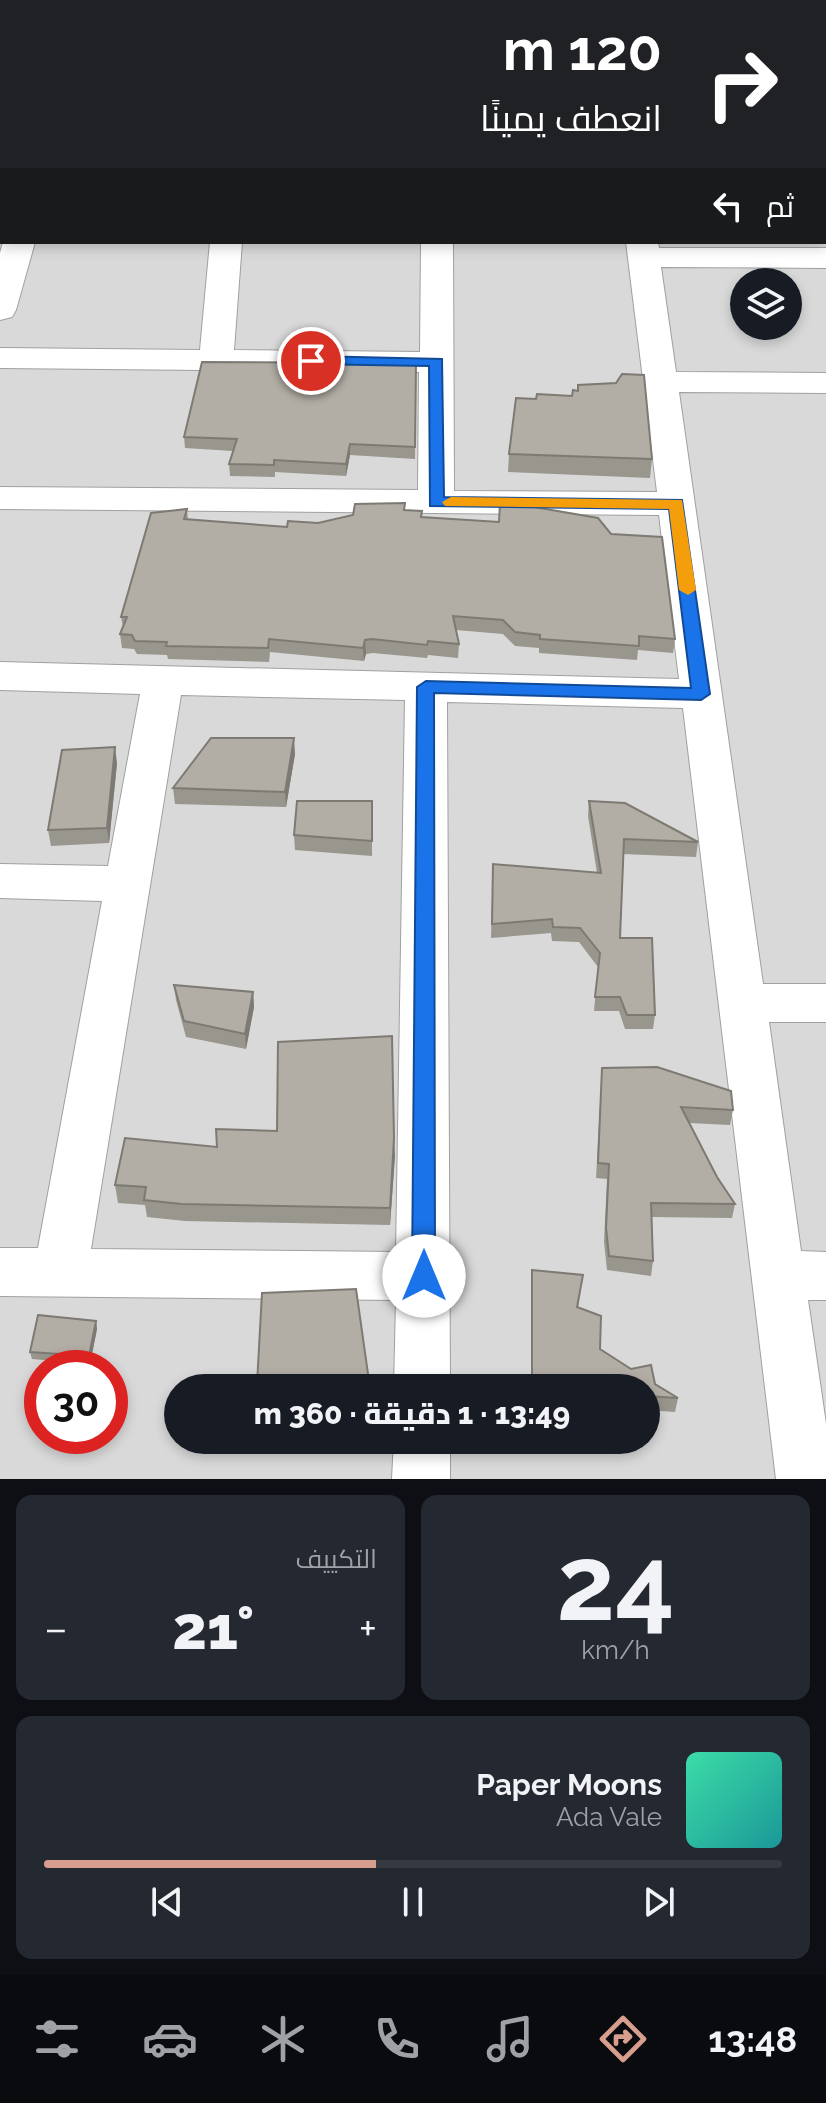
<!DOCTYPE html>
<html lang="ar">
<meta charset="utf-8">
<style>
body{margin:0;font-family:Raleway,Cairo,sans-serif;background:#242831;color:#f1f3f6;direction:rtl;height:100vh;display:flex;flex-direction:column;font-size:30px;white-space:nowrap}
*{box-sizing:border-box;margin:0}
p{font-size:26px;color:#9ea1a6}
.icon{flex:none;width:44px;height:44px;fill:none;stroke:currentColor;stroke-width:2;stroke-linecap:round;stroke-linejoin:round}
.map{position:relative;height:1479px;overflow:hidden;direction:ltr}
.panel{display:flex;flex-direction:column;gap:16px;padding:16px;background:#0d0f14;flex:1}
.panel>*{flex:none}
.banner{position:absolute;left:0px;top:0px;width:826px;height:244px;box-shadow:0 4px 12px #0003;direction:rtl;background:#202124;color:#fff;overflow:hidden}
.tools{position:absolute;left:730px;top:268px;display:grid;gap:16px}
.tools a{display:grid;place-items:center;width:72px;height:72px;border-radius:50%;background:#171b24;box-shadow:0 4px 12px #0003;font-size:40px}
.speed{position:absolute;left:24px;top:1350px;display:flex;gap:16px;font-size:40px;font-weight:700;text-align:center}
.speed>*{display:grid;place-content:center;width:104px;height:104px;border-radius:50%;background:#171b24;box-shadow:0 4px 12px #0003;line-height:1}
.speed .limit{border:12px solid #d22;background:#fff;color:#111}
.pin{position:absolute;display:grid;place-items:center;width:68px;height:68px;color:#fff;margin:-34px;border:4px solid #fff;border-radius:50%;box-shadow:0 2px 8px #0007}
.me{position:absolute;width:88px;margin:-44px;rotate:0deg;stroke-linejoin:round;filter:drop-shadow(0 0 6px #0008)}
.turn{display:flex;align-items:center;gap:28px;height:168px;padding:0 32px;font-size:36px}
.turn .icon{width:104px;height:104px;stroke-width:2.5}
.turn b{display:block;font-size:56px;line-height:68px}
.then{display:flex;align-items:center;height:76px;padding:0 32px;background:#0003;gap:16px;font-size:30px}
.big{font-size:60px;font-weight:800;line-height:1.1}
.panel .widget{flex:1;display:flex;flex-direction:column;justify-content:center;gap:12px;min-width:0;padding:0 28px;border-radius:16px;background:#242831}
.panel .dial{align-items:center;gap:0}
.dial b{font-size:104px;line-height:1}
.song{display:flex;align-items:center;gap:24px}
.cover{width:96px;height:96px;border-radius:12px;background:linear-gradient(135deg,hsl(160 70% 55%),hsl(180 70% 35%))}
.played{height:8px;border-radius:4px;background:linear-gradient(90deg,#d89e8d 45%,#363941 45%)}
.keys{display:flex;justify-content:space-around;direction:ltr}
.heat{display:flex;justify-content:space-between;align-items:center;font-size:44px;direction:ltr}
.panel .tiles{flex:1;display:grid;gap:16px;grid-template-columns:1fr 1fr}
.widget:last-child{grid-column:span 2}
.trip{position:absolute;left:164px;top:1374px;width:496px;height:80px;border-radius:40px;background:#171b24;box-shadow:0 4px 12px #0003;font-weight:800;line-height:80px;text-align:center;direction:rtl}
.tab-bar{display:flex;height:128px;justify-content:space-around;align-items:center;background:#090b0e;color:#9ea1a6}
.tab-bar .icon{width:56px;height:56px}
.tab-bar .current{color:#d89e8d}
.tab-bar b{font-size:36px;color:#f1f3f6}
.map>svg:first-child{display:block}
.residential{fill:#dad9d9;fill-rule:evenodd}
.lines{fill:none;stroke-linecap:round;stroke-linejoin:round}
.minor-casing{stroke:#a0a0a0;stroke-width:2}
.minor{fill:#fff;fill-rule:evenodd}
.wall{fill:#99968e}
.shaded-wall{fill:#7d7a74}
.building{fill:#b2aea5;stroke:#7d7a74;stroke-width:2}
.route{fill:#1a73e8;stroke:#114b97;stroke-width:2}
.slow{fill:#f59e0b}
</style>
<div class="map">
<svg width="826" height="1479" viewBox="0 0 826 1479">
<rect width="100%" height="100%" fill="#edece2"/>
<path class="residential" d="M0 0H826V1479H0ZM2 2H824V242H2ZM744 282H788V326H744ZM42 1368H110V1436H42ZM178 1388H646V1440H178Z"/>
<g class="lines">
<g class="minor-casing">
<path id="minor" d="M418 0H444V2H418Z
M597 0H623V2H597Z
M788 0H814L815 2H789Z
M0 39H2V55H0Z
M824 70H826V86H824Z
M0 129H2V147H0Z
M3 242H35L16 310 12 317 0 320V253Z
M210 242H242L234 350 420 352 421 242H453L454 491 657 492 626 242H658L659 248H826V268L661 267 676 372 826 373V393L679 392 763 984H826V1022H769L801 1251 826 1252V1300H808L826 1424V1479H776L683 708 447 702 450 1388H394L396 1300 0 1296V1248H38L102 901 0 898V864L108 866 140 694 0 690V662L679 679 659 515 0 509V487L418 490 419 372 0 368V348L200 350ZM181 695 405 700 396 1252 91 1249Z
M394 1440H450V1479H392Z"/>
</g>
<use href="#minor" class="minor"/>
</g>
<path class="wall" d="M416 363 415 459 350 455 346 476 275 472V477L230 476 229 464 233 451 185 448 184 437Z
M509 454 652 459 650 478 508 472Z
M187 509 188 519 287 527 405 510 422 517 675 639 673 653 638 650 637 660 539 653V648L515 646 503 634 456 630 459 644 458 658 428 655 427 658 373 653 366 654 364 661 270 652 269 662 168 659 167 655 137 654 134 649 122 648 120 634 123 627 121 617Z
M295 754 286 807 175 804 173 788Z
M117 763 109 843 51 846 48 830Z
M372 801V856L295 850 294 835Z
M589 801 698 842 696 857 623 854 620 938 655 1015 653 1029H625L619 1011H594L598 967 579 942 552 941 551 933 491 938 493 864 597 873 588 816Z
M174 985 253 992 254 1007 246 1049 186 1037 176 1000Z
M602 1068 733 1110 730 1125 689 1123 717 1177 735 1204 732 1218 652 1217 653 1261 651 1276 607 1270 604 1242 607 1179 596 1178Z
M217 1147 395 1155 390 1225 185 1221 147 1217 145 1205 118 1203 115 1185Z
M532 1270 581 1289 578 1308 600 1349 678 1398 675 1412 646 1410V1388L531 1376V1284Z
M96 1321 97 1329 90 1364 32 1359 30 1352Z
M257 1384 370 1388H257Z"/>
<path class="shaded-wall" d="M350 444V455L346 476V464Z
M365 640 366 654 364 661 363 648Z
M294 738 295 754 286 807 285 792Z
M115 747 117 763 109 843 107 828Z
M253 992 254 1007 246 1049 245 1034Z
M394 1138 395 1155 390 1225V1208Z
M96 1321 97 1329 90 1364 89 1356Z"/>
<path class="building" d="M202 362 416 363 415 447 350 444 346 464 274 460V465L229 464 237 439 184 437Z
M622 374 644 375 652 459 509 454 516 398 536 399 537 394 572 396 573 390 578 391V385L616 383Z
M405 503 404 510 422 511 421 517 499 522 500 503H511L598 518 611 534 662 537 675 639 639 636V646L540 639V635L515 632 503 620 453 616 459 644 428 641 427 645 372 639 365 640 363 648 269 639 268 648 166 646 167 642 135 641 132 635 120 634 127 617H121L151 513 187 509 184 519 287 527 288 521 318 523 353 515 355 504Z
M211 738H294L285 792 173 788Z
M115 747 107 828 48 830 62 750Z
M297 801H372V841L294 835Z
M589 801 625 803 698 842 624 839 620 938H652L655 1015H627L620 997H595L600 953 580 928 553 927 552 919 492 924 493 864 601 873Z
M174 985 253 992 245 1034 184 1021Z
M392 1036 394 1138 390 1208 182 1204 144 1200 146 1187 115 1185 125 1138 217 1147 216 1129 277 1131 278 1042Z
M657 1067 731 1091 733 1110 681 1107 717 1177 735 1204 651 1203 653 1261 609 1256 606 1228 609 1164 598 1163 602 1068Z
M532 1270 583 1275 577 1307 601 1316 600 1349 631 1369 651 1365 655 1384 678 1398 646 1396V1388H465V1380L532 1376Z
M356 1289 370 1388H280V1385L257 1384 262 1293Z
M38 1315 96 1321 89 1356 30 1352Z"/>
<path class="route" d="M311 356 442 359 444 497 682 500 710 694 701 700 434 693 435 1276 432 1283 424 1286 415 1283 412 1276 417 687 426 681 691 688 669 509 430 506 429 366 305 364V358Z"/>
<path class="slow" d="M451 497 682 500 696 590 688 595 679 590 669 509 445 506 442 502Z"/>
</svg>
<div class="tools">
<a><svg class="icon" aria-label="layers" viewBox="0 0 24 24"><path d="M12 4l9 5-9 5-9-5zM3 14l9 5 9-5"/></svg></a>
</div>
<div class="speed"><div class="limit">30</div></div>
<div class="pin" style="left:311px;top:361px;background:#d93025"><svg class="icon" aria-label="arrive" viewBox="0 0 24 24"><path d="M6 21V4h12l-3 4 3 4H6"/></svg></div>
<svg class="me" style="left:424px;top:1276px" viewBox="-20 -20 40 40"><circle r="19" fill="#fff"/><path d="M0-13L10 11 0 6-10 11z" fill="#1a73e8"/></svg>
<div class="trip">13:49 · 1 دقيقة · 360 m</div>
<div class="banner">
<div class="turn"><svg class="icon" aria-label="right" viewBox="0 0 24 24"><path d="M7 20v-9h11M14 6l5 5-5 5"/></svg><div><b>120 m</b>انعطف يمينًا</div></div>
<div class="then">ثم<svg class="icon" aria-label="left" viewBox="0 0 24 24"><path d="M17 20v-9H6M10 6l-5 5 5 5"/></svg></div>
</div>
</div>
<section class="panel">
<div class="tiles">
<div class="widget dial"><b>24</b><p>km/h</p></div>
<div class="widget"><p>التكييف</p>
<div class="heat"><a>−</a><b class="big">21°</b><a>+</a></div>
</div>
<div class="widget">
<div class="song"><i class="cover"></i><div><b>Paper Moons</b><p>Ada Vale</p></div></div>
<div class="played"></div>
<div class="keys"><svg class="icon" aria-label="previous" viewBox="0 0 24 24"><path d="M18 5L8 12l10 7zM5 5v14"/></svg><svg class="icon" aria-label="pause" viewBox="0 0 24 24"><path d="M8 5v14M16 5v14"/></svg><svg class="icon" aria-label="next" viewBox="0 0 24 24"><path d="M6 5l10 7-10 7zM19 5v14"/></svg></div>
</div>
</div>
</section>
<nav class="tab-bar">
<b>13:48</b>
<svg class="icon current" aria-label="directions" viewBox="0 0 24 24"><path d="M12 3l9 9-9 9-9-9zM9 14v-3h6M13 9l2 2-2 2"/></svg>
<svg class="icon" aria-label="music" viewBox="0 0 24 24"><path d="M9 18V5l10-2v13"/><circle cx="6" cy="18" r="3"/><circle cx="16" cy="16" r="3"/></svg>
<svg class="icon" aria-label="phone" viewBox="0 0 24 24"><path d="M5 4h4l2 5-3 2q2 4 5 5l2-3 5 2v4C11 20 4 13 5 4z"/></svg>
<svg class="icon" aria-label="climate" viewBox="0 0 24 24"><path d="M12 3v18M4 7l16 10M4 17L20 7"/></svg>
<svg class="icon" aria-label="car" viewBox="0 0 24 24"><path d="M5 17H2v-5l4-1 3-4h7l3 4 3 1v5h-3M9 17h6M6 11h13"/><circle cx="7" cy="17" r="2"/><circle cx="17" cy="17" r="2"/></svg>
<svg class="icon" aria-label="filters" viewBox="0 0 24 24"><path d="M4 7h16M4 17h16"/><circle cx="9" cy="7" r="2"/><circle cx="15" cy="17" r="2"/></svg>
</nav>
